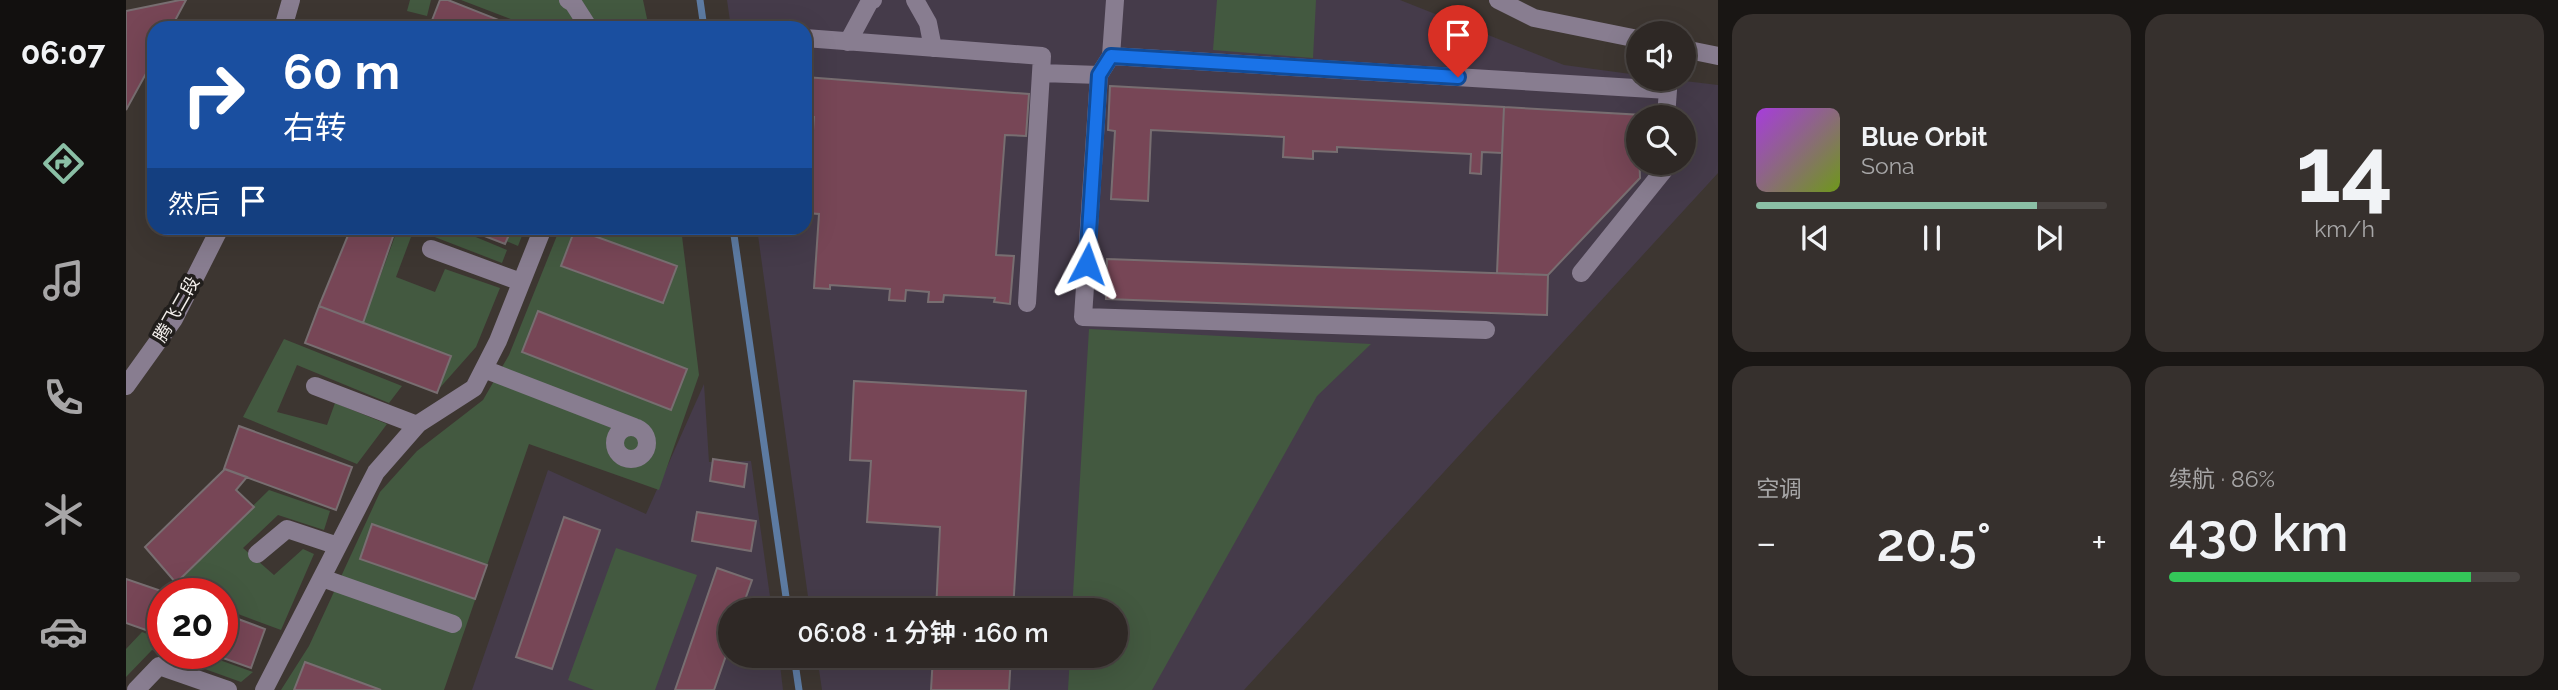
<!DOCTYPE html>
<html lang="zh">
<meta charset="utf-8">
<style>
body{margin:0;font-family:Raleway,"Noto Sans SC",sans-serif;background:#36302d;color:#f1f3f6;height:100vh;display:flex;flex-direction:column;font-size:26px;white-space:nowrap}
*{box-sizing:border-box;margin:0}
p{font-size:23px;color:#a7a6a7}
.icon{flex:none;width:38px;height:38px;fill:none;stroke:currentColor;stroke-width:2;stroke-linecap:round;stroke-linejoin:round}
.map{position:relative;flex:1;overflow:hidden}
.details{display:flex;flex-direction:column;gap:14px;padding:14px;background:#191614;width:840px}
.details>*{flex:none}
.banner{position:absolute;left:21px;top:21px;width:665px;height:214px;border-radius:21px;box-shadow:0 7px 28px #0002,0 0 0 2px #494442;background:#1a4fa0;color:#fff;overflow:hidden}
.fabs{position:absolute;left:1500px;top:21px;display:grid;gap:14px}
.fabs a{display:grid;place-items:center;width:70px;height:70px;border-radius:50%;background:#2e2825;box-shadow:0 7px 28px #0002,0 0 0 2px #494442;font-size:35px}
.speed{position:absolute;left:21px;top:578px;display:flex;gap:14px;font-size:35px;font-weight:700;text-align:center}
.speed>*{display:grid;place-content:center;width:91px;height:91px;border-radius:50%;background:#2e2825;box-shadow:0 7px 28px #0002,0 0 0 2px #494442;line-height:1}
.speed .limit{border:10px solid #d22;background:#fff;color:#111}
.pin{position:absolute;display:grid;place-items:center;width:60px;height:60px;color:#fff;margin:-72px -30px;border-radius:50% 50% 50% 0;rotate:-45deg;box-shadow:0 0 7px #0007}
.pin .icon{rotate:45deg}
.me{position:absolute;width:77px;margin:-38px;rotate:4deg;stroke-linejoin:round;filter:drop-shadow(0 0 5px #0008)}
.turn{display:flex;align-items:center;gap:24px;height:147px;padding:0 21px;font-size:32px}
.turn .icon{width:91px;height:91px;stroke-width:2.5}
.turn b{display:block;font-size:49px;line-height:60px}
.then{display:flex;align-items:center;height:66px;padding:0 21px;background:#0003;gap:14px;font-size:26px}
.big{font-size:52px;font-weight:600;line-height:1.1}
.details .tile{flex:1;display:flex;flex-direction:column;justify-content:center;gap:10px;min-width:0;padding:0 24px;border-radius:21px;background:#36302d}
.details .dial{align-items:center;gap:0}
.dial b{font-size:91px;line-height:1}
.song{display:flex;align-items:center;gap:21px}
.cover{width:84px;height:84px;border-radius:10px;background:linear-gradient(135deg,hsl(280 70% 55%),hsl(80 70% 35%))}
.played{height:7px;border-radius:4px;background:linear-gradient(90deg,#8abfa5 80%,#494442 80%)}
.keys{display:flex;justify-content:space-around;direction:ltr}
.heat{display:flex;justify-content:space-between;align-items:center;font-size:38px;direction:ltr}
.charge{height:10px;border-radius:5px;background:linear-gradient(90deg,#34c759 86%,#494442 0)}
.details .tiles{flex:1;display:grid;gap:14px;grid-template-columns:repeat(2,1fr)}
.trip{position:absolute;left:592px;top:598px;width:410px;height:70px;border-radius:35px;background:#2e2825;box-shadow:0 7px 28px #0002,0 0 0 2px #494442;font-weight:600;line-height:70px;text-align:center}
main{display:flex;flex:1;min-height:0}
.tabs{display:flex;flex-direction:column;width:126px;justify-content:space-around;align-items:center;background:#12100f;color:#a7a6a7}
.tabs .icon{width:49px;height:49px}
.tabs .selected{color:#8abfa5}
.tabs b{font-size:32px;color:#f1f3f6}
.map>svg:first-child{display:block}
.industrial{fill:#453b4a;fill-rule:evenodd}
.green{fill:#435940;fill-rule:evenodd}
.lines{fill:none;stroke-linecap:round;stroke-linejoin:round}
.stream{stroke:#5d7ba2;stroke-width:7}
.building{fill:#774656;stroke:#786e71;stroke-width:2}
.minor{stroke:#887d90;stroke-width:18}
.route-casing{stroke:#114b97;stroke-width:18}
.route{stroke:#1a73e8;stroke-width:12}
.labels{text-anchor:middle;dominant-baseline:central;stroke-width:7;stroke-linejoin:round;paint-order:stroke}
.street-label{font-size:18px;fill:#f4f0ed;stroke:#211e1c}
</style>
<main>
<nav class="tabs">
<b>06:07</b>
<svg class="icon selected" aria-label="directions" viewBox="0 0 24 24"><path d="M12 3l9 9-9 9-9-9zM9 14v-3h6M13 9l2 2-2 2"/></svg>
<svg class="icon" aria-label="music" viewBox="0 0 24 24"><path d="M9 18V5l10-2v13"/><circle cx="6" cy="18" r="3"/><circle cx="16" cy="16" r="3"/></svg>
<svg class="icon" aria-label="phone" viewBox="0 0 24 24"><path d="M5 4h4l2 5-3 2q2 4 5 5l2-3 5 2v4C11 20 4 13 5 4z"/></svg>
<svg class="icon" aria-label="climate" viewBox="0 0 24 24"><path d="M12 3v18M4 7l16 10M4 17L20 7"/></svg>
<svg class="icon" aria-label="car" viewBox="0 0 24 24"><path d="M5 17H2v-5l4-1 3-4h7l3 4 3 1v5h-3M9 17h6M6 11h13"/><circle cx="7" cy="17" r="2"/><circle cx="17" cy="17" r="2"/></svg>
</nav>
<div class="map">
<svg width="1592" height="690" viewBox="0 0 1592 690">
<rect width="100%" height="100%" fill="#3d3631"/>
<path class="industrial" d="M601 0H1274L1438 65 1512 75V79H1542L1592 85V173L1118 690H696L691 656H989V611H684L631 228H679V28H605ZM1512 117H1558V163H1512Z
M578 384 583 462 625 461 646 611H604V656H653L657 690H346L422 470 520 514Z"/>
<path class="green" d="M284 0H305L301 16 281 11Z
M335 0H517L523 28H408Z
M1091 0H1190L1187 58 1087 50Z
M272 228H328L381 250 376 263 288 229 270 277 309 292 319 269 374 288 350 347 311 391 237 323Z
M386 228H399L392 246 380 241Z
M434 228H555L573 375 533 490 403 444 318 690H255L179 662 168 690H155L183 646 254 492 291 451 357 400 383 355ZM449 230 551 267 538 303 436 267Z
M963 329 1245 344 1191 396 1026 690H942L944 656H989V611H946Z
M158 339 276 386 263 403 171 365 151 412 201 425 209 403 261 424 231 464 117 417Z
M143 490 204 511 198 530 152 515 117 548 148 575 177 549 188 554 155 630 96 608V593H55L43 589Z
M490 548 571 575 529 690H468L442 680Z
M16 632 37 640V653H74L127 672 115 682 26 650 0 677V649Z"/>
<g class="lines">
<path class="stream" d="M574 0 578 28
M607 228 662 611
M668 656 673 690"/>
</g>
<path class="building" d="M54 0H60L45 28H28V59L0 110V11Z
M314 0H322L393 28H303Z
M679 77 903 94 900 136 879 135 870 255 888 256 884 304 868 302 869 298 818 295 817 302H802L803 292 780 290 779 301 763 300 764 289 704 285V289L688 288 693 214 681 213 688 117H679Z
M984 86 1378 107 1376 153 1356 152 1355 174 1344 173 1345 154 1211 147V152L1187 151V159L1157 157 1158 137 1025 130 1022 201 985 199 989 131 982 130Z
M1378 107 1517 115V117H1512L1514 178 1422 275 1371 273Z
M225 228H270L237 323 193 306Z
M338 228H386L379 244Z
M449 229 551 266 537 303 435 266Z
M981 259 1422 275 1421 315 980 299Z
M193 306 325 356 311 393 179 343Z
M412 311 561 369 545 410 396 352Z
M728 381 900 391 887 611H810L814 527 741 522 745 461 724 460Z
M113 426 226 467 210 510 98 469Z
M587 459 621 464 618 487 584 481Z
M99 469 121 477 110 490 128 507 50 583 19 547Z
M571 512 630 521 625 551 566 541Z
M438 517 474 530 426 669 390 657Z
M246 524 361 565 349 599 234 559Z
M591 568 626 580 615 611H604V644L588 690H549Z
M0 579 41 593H37V636L0 623Z
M96 613 139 629 125 668 83 653H96Z
M807 656H885L883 690H805Z
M179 662 255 690H168Z"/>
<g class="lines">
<path class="minor" d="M442 0 447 3 463 28
M789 0 802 23 807 48
M989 0 985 56 973 75 957 317 1360 330
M1372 0 1408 18 1512 39
M157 28 165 0
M679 38 916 56 901 303
M722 42 744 1 747 0
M1558 49 1592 56
M985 56 1542 90 1540 117
M915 73 973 75
M305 249 395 282
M1455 273 1538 170V163
M358 369 508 427
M0 386 48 319 94 228
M189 386 291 425
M489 443a16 16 0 1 1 32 0a16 16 0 1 1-32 0Z
M131 554 161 529 212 546
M196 578 327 624
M10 690 33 666 102 690
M138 690 250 472 292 424 348 388 372 341 417 228"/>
</g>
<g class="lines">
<g class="route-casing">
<path id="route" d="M961 264 973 75 985 56 1332 77"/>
</g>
<use href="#route" class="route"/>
</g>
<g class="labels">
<g class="street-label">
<text transform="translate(50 309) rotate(-60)">腾飞二段</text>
</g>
</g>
</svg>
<div class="fabs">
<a><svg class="icon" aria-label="sound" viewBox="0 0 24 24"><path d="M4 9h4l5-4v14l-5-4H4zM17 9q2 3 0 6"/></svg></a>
<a><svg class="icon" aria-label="search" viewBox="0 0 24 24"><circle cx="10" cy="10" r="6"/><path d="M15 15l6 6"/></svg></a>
</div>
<div class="speed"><div class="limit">20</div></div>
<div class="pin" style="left:1332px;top:77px;background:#d93025"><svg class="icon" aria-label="arrive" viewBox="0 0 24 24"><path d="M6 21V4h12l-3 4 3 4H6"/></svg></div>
<svg class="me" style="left:961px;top:264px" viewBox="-20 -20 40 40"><path d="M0-17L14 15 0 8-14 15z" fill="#1a73e8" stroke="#fff" stroke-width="4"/></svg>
<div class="trip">06:08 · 1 分钟 · 160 m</div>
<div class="banner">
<div class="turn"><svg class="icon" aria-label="right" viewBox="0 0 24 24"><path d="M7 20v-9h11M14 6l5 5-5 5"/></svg><div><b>60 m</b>右转</div></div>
<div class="then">然后<svg class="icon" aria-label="arrive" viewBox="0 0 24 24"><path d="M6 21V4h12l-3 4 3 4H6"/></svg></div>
</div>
</div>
<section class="details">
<div class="tiles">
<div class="tile">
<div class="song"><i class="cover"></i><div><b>Blue Orbit</b><p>Sona</p></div></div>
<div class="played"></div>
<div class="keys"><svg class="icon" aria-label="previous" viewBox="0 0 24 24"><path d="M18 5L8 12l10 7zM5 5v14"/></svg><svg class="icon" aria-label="pause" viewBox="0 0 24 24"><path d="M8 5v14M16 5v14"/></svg><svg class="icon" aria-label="next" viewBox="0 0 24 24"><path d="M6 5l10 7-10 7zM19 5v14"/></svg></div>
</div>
<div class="tile dial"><b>14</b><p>km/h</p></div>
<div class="tile"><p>空调</p>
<div class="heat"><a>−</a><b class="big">20.5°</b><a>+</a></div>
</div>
<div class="tile"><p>续航 · 86%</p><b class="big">430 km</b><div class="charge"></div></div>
</div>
</section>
</main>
